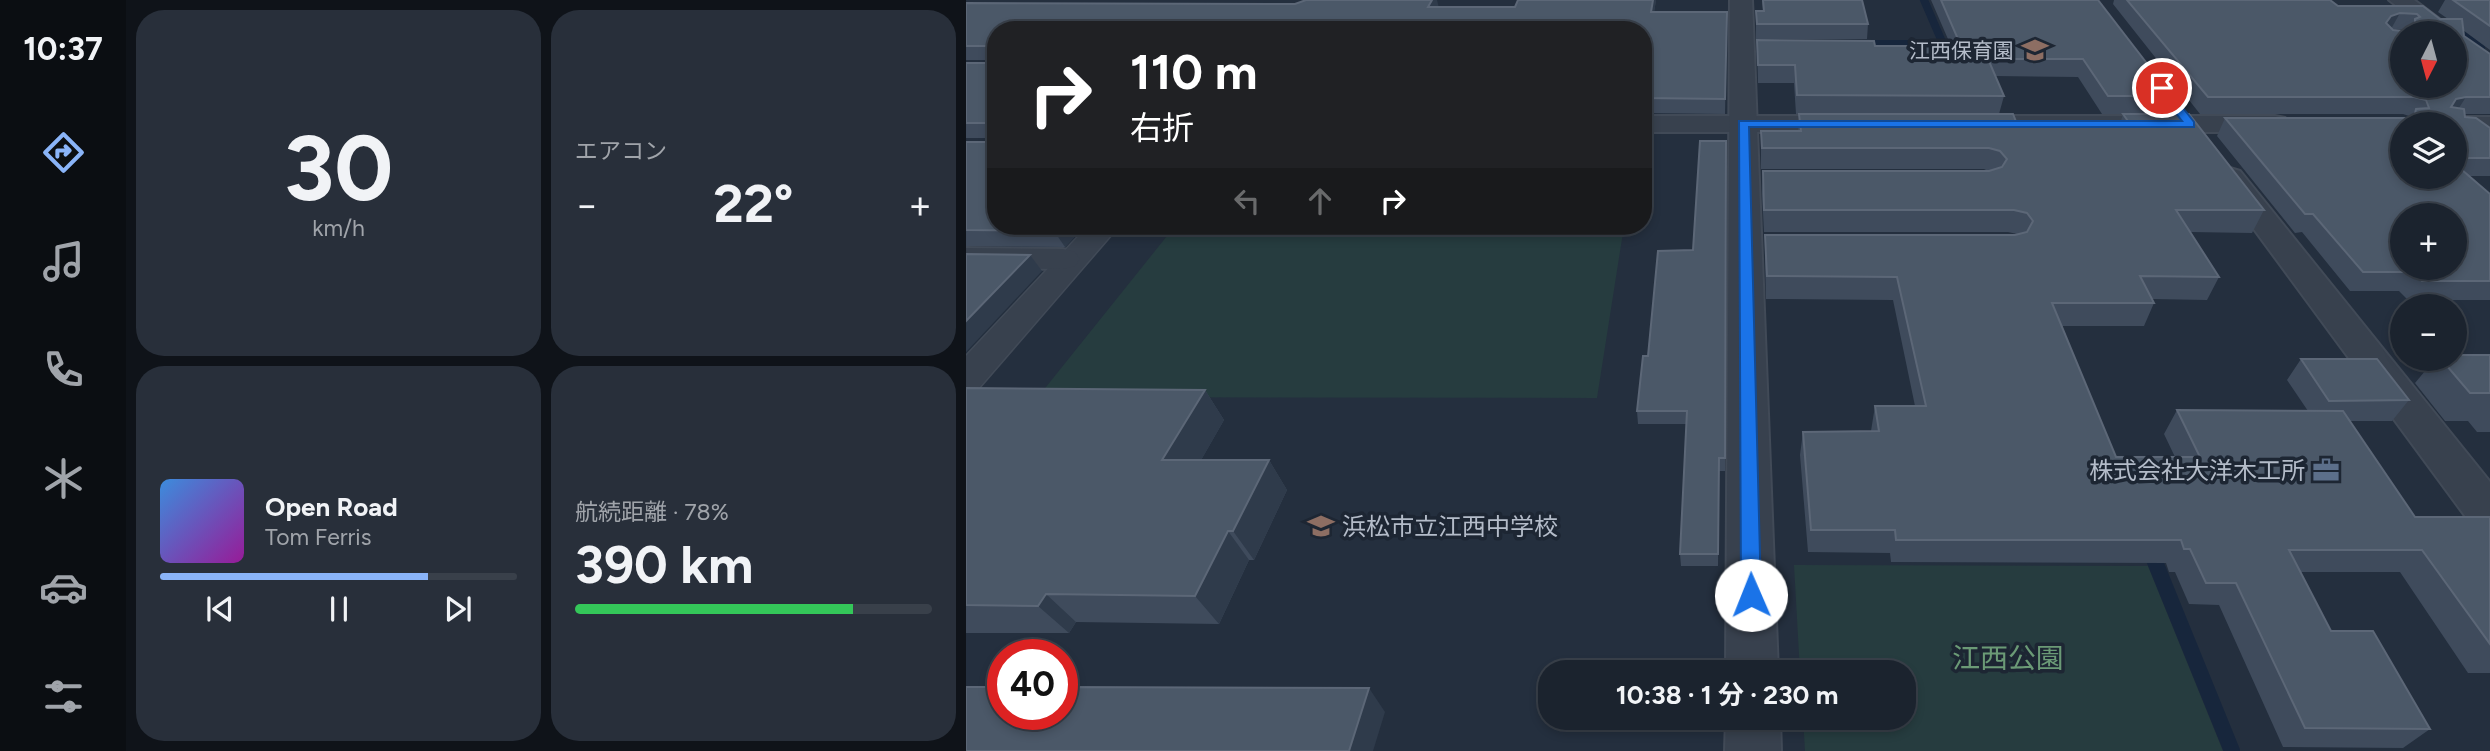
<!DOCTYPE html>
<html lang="ja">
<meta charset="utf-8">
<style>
body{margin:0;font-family:Figtree,"Noto Sans JP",sans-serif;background:#282f3a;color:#f1f3f6;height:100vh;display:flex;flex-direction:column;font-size:26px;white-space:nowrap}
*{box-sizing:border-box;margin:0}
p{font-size:23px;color:#a0a4aa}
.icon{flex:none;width:38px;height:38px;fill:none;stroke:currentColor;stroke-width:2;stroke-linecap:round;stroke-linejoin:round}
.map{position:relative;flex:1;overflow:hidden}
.sheet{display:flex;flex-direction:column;gap:10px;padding:10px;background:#0f1319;width:840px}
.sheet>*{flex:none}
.top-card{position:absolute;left:21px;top:21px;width:665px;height:214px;border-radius:28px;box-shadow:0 4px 10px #0003,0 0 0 2px #39404a;background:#202124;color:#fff;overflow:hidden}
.needle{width:46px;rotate:186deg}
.buttons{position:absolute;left:1424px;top:21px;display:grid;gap:14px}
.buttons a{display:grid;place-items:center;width:77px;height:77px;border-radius:50%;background:#1b232e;box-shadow:0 4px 10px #0003,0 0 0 2px #39404a;font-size:35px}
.speed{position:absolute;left:21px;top:639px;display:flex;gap:14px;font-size:35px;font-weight:700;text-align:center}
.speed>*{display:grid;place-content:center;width:91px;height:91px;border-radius:50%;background:#1b232e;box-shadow:0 4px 10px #0003,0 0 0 2px #39404a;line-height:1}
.speed .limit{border:10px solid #d22;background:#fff;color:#111}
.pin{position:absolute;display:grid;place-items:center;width:60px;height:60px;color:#fff;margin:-30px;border:4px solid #fff;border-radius:50%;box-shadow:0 2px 7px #0007}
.me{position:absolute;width:77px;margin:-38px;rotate:359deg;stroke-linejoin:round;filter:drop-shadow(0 0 5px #0008)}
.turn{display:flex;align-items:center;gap:24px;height:147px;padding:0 28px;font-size:32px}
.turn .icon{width:91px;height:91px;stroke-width:2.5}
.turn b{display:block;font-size:49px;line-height:60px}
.lanes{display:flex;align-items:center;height:66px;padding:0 28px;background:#0003;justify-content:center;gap:35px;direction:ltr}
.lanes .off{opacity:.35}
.big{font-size:52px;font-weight:700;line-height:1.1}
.sheet .card{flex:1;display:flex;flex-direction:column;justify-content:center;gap:10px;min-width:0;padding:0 24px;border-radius:28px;background:#282f3a}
.sheet .dial{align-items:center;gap:0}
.dial b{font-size:91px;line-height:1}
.song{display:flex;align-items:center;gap:21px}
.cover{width:84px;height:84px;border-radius:10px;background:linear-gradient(135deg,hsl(210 70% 55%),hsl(300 70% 35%))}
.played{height:7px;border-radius:4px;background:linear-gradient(90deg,#8ab4f8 75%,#39404a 75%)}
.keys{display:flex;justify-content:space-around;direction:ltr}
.heat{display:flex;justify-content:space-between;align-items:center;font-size:38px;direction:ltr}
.charge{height:10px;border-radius:5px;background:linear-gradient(90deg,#34c759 78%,#39404a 0)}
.sheet .tiles{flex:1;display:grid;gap:10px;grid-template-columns:repeat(2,1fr)}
.trip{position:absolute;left:572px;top:660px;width:378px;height:70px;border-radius:28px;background:#1b232e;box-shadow:0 4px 10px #0003,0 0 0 2px #39404a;font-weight:700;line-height:70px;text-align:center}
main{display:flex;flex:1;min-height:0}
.menu{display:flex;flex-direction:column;width:126px;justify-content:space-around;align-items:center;background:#0b0e12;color:#a0a4aa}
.menu .icon{width:49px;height:49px}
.menu .selected{color:#8ab4f8}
.menu b{font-size:32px;color:#f1f3f6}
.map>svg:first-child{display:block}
.green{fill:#263c3f}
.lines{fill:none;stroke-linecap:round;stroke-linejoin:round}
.stream-far1{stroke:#17263c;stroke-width:8}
.stream{stroke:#17263c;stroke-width:16}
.pedestrian-casing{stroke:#414a57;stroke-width:3}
.minor-casing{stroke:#414a57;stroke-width:4}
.tertiary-casing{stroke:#414a57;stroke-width:4}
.pedestrian{fill:#38414e;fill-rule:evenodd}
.minor{fill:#38414e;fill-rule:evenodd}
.tertiary{fill:#38414e;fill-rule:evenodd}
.wall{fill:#3f4b5c;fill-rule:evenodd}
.shaded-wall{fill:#2f3b4b}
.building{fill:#4b5868;stroke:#5c6777;stroke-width:2;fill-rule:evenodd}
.route{fill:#1a73e8;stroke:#114b97;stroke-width:2}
.labels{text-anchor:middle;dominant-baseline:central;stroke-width:7;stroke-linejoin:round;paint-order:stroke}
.far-poi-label{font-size:21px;fill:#b4bcc9;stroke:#1d2633;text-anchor:end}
.poi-label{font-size:24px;fill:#b4bcc9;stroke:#1d2633;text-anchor:end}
.near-park-label{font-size:28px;fill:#6b9a76;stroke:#1d2633}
</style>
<main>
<nav class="menu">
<b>10:37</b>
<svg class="icon selected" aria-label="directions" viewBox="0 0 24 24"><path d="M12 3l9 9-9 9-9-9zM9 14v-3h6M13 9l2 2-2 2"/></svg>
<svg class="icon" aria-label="music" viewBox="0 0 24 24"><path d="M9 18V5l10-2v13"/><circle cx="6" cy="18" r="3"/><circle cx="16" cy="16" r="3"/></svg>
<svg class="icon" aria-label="phone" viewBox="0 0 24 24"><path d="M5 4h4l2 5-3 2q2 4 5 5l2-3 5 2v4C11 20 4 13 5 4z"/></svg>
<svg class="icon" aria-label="climate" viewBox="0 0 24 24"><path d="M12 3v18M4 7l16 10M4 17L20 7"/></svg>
<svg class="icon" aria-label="car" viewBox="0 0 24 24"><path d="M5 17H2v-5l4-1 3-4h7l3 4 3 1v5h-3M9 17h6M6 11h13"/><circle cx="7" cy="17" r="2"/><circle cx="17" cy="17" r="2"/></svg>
<svg class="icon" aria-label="filters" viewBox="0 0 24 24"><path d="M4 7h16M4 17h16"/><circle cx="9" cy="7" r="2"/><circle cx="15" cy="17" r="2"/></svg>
</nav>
<section class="sheet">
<div class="tiles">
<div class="card dial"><b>30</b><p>km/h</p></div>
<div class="card"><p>エアコン</p>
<div class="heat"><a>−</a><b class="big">22°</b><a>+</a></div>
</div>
<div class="card">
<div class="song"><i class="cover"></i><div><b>Open Road</b><p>Tom Ferris</p></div></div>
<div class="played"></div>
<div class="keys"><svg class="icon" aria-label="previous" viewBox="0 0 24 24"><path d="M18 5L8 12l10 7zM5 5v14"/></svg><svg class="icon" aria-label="pause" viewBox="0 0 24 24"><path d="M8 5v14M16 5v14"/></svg><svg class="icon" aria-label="next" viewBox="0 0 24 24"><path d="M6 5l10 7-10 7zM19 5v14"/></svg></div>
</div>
<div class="card"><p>航続距離 · 78%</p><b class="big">390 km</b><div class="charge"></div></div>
</div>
</section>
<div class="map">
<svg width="1524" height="751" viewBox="0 0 1524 751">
<rect width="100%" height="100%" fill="#242f3e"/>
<path class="green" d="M209 226H658L631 398 72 397Z
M828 565 1182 566 1257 751H839L837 718H938V672H834Z"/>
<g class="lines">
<path class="stream-far1" d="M958 0 980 51
M1491 31 1515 48
M895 44H977"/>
<path class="stream" d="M1183 547 1266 751"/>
<g class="pedestrian-casing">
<path id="pedestrian" d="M122 226H153L13 388 0 392V356Z"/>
</g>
<g class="minor-casing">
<path id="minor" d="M1423 0H1448L1492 33 1489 38V33H1466Z
M677 116H885L895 118 899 124 895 130 885 132H677Z
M998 116H1309L1319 118 1323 124 1319 130 1309 132H998L988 130 984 124 988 118Z
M1489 117H1524V133H1489V124H1476L1479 119Z
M1264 168 1274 171 1524 482V533L1508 528 1254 183 1249 177 1254 171Z
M0 248 97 249 109 252 114 259 109 266 97 269 0 268Z"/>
</g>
<g class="tertiary-casing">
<path id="tertiary" d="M764 0H786L812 672H760Z
M760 718H814L815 751H759Z"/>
</g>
<use href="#pedestrian" class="pedestrian"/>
<use href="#minor" class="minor"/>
<use href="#tertiary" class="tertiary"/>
</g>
<path class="wall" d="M552 0H690L688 12H761L759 114 677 113V30H30L119 226 99 247 0 246V142H21V138H0V63H23V60H0V3L549 7Z
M796 0H896L902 24 901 39H790V11H797Z
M965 0H1132L1206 96 1199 114 1298 210 1286 233 1224 232 1253 277 1241 300 1186 299 1188 303 1178 326H1096L1150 457H1209L1198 434 1211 410 1342 411 1321 380 1335 359 1443 400 1426 421H1383L1449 517H1524V673H1502L1434 572H1334L1365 631 1464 729 1437 748 1317 747 1253 605 1223 604 1209 572H1203L1200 563 925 562 924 553 842 552 834 455 837 432 905 431 909 406H949L927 300 800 299 799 258V235L1051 234 1042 232H798L796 193 797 171H1022L1018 169H795V131H832L833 114H998H830L828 83H792L791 40 909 46H985ZM1029 76 1112 77 1136 114H1157L1154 124H1051L1033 114 1038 96Z
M1148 0H1364L1372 6H1457L1474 19H1482L1472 12 1479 0H1524V50L1497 30 1498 36 1524 54V114H1499V117L1524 128V176H1503L1524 194V300H1442L1433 291H1384L1336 232 1329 233 1251 136 1259 118H1445L1446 117 1437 114H1234L1147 4ZM1426 29 1442 30V32ZM1489 124V177H1437Z
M760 141 759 471H753L752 566H715L714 554 720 424H672L671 411 682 356 727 250Z
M1524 355V432H1511L1502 421H1479L1449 383 1469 359H1489Z
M0 388 239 390 258 420 235 460H303L321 490 288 560H283L253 624 110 622 103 633H0Z"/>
<path class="shaded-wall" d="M466 0H471L473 8 462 7Z
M687 0H690L686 26 685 12Z
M1434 13 1425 29 1420 23 1425 16Z
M1500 97 1489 114 1478 116 1490 99Z
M93 226H119L99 247 88 231Z
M64 255 76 271 0 352V321Z
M239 390 258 420 218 490 196 460Z
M303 460 321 490 288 560 267 531Z
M262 531 283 560 253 624 229 596Z
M80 594 110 622 103 633 72 606Z
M403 688 419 712 407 751H383Z"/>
<path class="building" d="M340 0H466L462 7H549L552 0H687L685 12H761L759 99 677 98V30H30V226H93L88 231 0 230V142H21L22 123H0V63H23V46H0V3L329 4Z
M797 0H896L902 24H791L790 11H798Z
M975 0H1132L1206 96H1142L1117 59H1022L1038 96 831 95 829 65H792L791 40 908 41 909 46H995Z
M1161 0H1364L1372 6H1457L1474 19H1496L1498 36 1524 54V97H1500L1490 99 1485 107 1498 109 1499 117 1510 118 1524 128V158H1489V124H1437V177H1489V164L1524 194V281H1456L1447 272H1397L1347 214H1339L1259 118H1448L1450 109 1463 108 1460 100 1448 97H1242ZM1434 13 1451 14 1454 17 1449 19V30L1446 32 1427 30 1420 23 1425 16ZM1437 33H1489V86H1437ZM1437 215H1489V268H1437Z
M1487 0H1524V26Z
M833 114H1047L1051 124H1164L1157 114H1223L1298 210H1210L1253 277 1174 276 1188 303H1086L1150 457H1234L1211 410 1377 411 1449 517H1524V644L1456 550H1323L1365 631H1407L1464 729 1339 728 1270 583H1240L1224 549H1218L1215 540H930L929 530H845L837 432 913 431 909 406H960L931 277 801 276 799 235H1049L1061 232 1067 221 1061 213 1048 210H798L797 171H1023L1036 167 1041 159 1034 151 1023 148H796L795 131H835Z
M734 141H760L759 458H753L752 554H714L721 411H671L677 356H682L692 251 727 250Z
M0 254 64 255 0 321Z
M1489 355H1524V393H1504L1475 359H1489Z
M1335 359H1411L1443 400 1363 401Z
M0 388 239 390 196 460H303L267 531H262L229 596 80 594 72 606 0 605Z
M0 687H37V714H96V687L403 688 383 751H0Z"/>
<path class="route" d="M1192 85H1199L1228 122V127H783L795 595 792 601 785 604 778 601 775 595 773 121H1216L1190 88Z"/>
<defs>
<g id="school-bare" transform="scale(2.1)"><path d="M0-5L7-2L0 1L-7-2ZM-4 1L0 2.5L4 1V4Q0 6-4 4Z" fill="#8d6e63" stroke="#1d2633" stroke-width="2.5" paint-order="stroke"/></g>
<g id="office-bare" transform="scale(2.1)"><path d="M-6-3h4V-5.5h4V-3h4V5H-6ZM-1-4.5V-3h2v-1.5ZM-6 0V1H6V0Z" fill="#5c6f8a" stroke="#1d2633" stroke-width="2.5" paint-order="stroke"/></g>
</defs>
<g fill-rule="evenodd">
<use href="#school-bare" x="1069" y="50"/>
<use href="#office-bare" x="1360" y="470"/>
<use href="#school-bare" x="355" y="526"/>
</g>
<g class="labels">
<g class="far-poi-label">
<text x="1048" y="50">江西保育園</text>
</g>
<g class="poi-label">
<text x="1339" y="470">株式会社大洋木工所</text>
<text x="376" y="526" text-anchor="start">浜松市立江西中学校</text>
</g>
<g class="near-park-label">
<text x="1042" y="658">江西公園</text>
</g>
</g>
</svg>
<div class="buttons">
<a><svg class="needle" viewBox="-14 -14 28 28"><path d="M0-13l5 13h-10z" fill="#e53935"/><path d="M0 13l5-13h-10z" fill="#a0a4aa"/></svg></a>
<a><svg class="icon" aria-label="layers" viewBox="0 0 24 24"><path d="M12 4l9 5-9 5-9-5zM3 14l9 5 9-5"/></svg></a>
<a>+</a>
<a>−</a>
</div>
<div class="speed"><div class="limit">40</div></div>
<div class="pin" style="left:1196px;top:88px;background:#d93025"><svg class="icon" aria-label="arrive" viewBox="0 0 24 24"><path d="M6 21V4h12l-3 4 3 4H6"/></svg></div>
<svg class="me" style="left:785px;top:595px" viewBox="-20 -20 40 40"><circle r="19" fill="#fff"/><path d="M0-13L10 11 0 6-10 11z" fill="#1a73e8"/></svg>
<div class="trip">10:38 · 1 分 · 230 m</div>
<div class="top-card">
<div class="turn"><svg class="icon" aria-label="right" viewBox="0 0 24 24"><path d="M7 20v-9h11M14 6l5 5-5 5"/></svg><div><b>110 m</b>右折</div></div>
<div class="lanes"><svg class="icon off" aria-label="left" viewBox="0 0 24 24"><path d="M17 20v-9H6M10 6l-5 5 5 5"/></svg><svg class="icon off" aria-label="ahead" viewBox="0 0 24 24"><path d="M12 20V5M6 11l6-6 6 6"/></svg><svg class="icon" aria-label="right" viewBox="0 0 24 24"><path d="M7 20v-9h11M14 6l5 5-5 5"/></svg></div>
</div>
</div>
</main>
